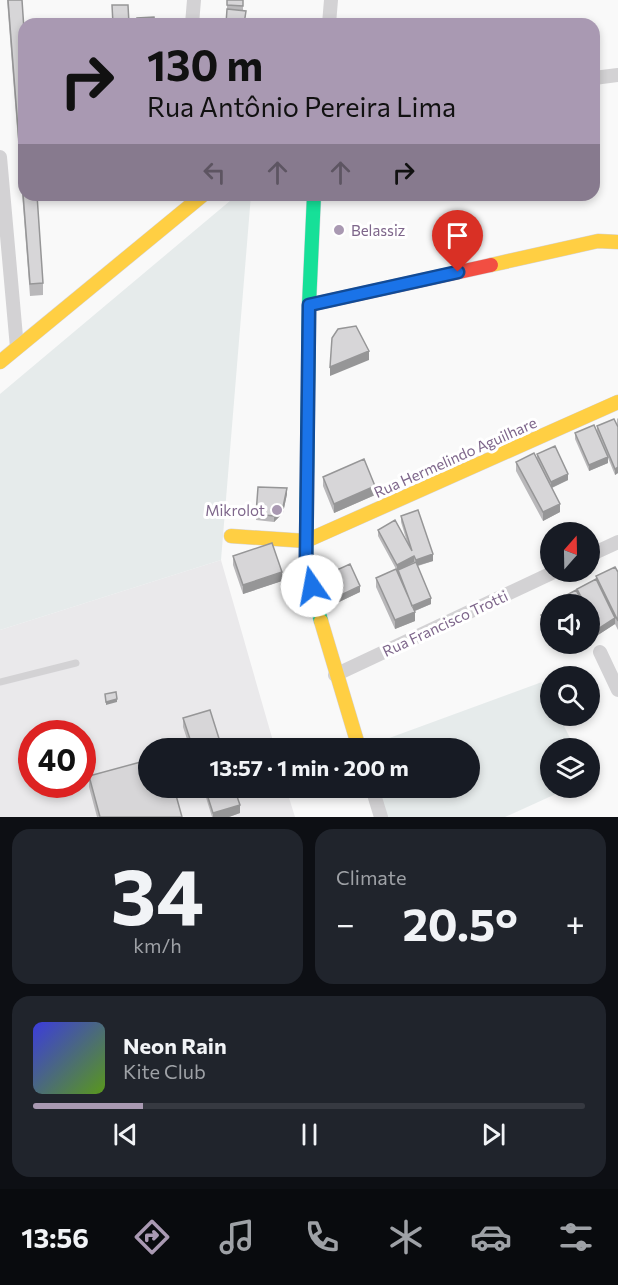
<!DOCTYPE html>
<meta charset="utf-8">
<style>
body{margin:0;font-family:Commissioner,sans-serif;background:#20242c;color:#f1f3f6;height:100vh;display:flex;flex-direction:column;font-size:22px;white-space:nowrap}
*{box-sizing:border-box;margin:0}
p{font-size:20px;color:#9ea1a6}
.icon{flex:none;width:33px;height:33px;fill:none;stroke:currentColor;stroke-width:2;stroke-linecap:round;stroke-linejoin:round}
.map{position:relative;height:817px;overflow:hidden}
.panel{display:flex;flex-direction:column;gap:12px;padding:12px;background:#0d0f14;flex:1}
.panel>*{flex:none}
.banner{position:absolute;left:18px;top:18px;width:582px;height:183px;border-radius:18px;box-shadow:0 3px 9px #0003;background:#a999b2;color:#111;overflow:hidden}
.needle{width:39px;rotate:20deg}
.tools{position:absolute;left:540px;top:522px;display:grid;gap:12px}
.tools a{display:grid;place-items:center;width:60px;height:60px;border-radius:50%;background:#171b24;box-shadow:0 3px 9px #0003;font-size:30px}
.speed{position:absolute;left:18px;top:720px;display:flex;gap:12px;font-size:30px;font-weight:700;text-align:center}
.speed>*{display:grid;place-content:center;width:78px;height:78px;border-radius:50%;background:#171b24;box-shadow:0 3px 9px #0003;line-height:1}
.speed .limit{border:9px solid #d22;background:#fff;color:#111}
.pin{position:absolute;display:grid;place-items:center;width:51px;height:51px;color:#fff;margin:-62px -26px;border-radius:50% 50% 50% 0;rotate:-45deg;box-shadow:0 0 6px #0007}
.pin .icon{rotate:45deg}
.me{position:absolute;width:66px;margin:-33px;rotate:348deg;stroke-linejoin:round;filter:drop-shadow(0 0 4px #0008)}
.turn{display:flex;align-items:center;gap:21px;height:126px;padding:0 30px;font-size:27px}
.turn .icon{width:78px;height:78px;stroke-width:2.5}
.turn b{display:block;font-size:42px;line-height:51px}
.lanes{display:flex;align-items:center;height:57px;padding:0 30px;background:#0003;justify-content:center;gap:30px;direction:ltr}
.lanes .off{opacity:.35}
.big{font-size:45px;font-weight:700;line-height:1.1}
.panel .tile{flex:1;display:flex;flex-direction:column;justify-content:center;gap:9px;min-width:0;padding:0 21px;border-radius:18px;background:#20242c}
.panel .dial{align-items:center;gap:0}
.dial b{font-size:78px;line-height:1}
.song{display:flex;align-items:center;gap:18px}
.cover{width:72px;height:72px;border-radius:9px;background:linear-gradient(135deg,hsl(240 70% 55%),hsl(90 70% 35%))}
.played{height:6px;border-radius:3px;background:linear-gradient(90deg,#a999b2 20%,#363941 20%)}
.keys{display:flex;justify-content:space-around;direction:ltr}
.heat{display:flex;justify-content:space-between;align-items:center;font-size:33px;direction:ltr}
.panel .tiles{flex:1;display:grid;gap:12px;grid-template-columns:1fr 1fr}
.tile:last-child{grid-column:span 2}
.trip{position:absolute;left:138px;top:738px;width:342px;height:60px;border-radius:30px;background:#171b24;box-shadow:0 3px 9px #0003;font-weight:700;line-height:60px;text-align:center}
.dock{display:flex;height:96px;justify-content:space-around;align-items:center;background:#090b0e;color:#9ea1a6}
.dock .icon{width:42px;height:42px}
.dock .on{color:#a999b2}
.dock b{font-size:27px;color:#f1f3f6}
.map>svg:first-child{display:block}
.built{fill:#eae9eb;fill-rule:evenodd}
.green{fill:#e6ebeb}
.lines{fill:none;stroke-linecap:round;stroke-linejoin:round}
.fast-casing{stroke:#d6d4d8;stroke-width:15}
.slow-casing{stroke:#d6d4d8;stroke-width:15}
.jam-casing{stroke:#d6d4d8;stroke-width:15}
.lane{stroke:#d3d2d4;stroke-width:7}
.street{stroke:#d3d2d4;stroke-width:14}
.fast{stroke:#16e098;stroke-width:14}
.slow{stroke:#ffcf43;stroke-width:14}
.jam{stroke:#f24e42;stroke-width:14}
.wall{fill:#b9b8ba;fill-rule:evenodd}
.shaded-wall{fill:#969697}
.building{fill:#d7d6d8;stroke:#969697;stroke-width:1.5}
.route-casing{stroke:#114b97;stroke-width:15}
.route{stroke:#1a73e8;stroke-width:10}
.poi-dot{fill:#a999b2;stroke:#fff;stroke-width:2}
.labels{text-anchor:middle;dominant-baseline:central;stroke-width:6;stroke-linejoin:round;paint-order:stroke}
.poi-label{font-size:15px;fill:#7e668b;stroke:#fff;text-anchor:start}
.street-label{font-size:15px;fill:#7e668b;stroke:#fff}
</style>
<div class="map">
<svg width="618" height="817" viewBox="0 0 618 817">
<rect width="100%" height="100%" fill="#f9f9f9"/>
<path class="built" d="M221 560 275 748H148V788H286L295 817H0V630ZM32 734H82V784H32Z"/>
<path class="green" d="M237 195H251L221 560 0 630V394Z
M542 682 550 699V716H559L575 748H550V788H569L505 817H386L375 788H470V748H362Z"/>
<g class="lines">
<g class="fast-casing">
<path id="fast" d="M314 195 309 305 306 564 321 621"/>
</g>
<g class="slow-casing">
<path id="slow" d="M491 265 598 241 618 242
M0 362 203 195
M231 536 306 541 618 402
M321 621 359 748"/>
</g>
<g class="jam-casing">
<path id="jam" d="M309 305 491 265"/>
</g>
<path class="lane" d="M0 682 76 663"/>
<path class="street" d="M192 24 194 0
M329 24 331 0
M594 78 618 75
M0 157 17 348
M590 555 618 542
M600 652 618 690
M335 675 554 572
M372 788 381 817"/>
<use href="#fast" class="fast"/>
<use href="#slow" class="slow"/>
<use href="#jam" class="jam"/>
</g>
<path class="wall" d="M7 0H22L43 283V295L30 296Z
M227 0H243V11L246 17 227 11Z
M618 418V473L615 475 608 458V463L589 471 575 439V433L597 431V426L617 424V419Z
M537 454 568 480 552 488 560 512 543 521 516 471V462L537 459Z
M323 477 375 495 334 513 323 486Z
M287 494 283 513 274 522 256 520V514Z
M401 516 433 561 418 566 431 604 415 611V621L395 629 376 587V578L396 569 378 536V530L407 542 401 522ZM414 562V563L397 570Z
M233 556 282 581 243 594 233 565Z
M618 572V630L615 624 598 635 594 626V631L590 633V604H559V599L577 593V589L596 579V576Z
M328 574 360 592 339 602 328 580Z
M550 610V641L541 622V615Z
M183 718 222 748H190L183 727Z
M89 776 182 817H97L89 787Z
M203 788H234L240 813 229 817H212Z"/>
<path class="shaded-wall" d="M369 351V360L330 376V367Z
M608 457V463L589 471V465Z
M618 467V473L615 475V469Z
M568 474V480L551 488V482Z
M375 486V495L334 513V504Z
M287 488V494L283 513 274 522V516Z
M560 504V512L543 521V512Z
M433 554V561L416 566V560Z
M414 556V562L397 571V565Z
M282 572V581L243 594V585Z
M360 586V592L339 602V596Z
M431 598V604L412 612V606Z
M415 612V621L395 629V620Z
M615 618V624L598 635V629Z
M594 625V631L590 633V627Z
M117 699V702L106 705V702Z
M240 805V813L229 817H213V813Z"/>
<path class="building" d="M8 0H22L24 30V195H37L43 283 30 284Z
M227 0H243V6L227 5Z
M112 5H128L129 24H113Z
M227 9 246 11 244 24H226Z
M154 17 155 24H138L137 18Z
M90 21H107V24H90Z
M356 326 369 351 330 367 332 338 338 329Z
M614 419 618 427V467L615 469 597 426Z
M594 425 608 457 589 465 575 433Z
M555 446 568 474 551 482 537 454Z
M534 453 560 504 543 512 516 462Z
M364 459 375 486 334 504 323 477Z
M258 487 287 488 283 507 274 516 256 514Z
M418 510 433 554 416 560 414 556 397 565 378 530 395 520 412 551 401 516Z
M272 543 282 572 243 585 233 556Z
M416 562 431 598 412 606 398 570Z
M350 564 360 586 339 596 328 574Z
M615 567 618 572V621L596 576Z
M396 569 415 612 395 620 376 578Z
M596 579 615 618 598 629 590 612V604H585L577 589Z
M576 590 583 604H561L559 599Z
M550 610V635L541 615Z
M590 617 594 625 590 627Z
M116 692 117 699 106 702 105 694Z
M210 710 222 748H193L183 718Z
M148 760V788H174L182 817H100L89 776Z
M205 788H234L240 805 213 813Z"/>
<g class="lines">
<g class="route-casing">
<path id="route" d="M312 586 306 564 309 305 458 272"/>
</g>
<use href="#route" class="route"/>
</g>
<g class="poi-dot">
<circle cx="339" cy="230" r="6"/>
<circle cx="277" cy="510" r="6"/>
</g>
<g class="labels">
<g class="poi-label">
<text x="351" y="230">Belassiz</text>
<text x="265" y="510" text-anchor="end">Mikrolot</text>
</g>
<g class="street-label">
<text transform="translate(455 457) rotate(-24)">Rua Hermelindo Aguilhare</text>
<text transform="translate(445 623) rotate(-25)">Rua Francisco Trotti</text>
</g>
</g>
</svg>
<div class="tools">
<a><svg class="needle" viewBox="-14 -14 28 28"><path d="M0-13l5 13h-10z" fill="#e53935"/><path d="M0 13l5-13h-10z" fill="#9ea1a6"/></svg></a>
<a><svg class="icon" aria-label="sound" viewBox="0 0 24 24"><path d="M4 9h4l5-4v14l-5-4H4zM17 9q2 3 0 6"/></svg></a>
<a><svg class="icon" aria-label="search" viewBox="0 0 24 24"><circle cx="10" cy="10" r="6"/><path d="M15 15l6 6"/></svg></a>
<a><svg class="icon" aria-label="layers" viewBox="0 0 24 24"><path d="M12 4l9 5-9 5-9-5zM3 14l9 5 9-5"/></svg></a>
</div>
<div class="speed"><div class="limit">40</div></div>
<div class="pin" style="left:458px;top:272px;background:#d93025"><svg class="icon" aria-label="arrive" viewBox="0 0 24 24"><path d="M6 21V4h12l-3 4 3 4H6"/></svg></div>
<svg class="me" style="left:312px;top:586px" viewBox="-20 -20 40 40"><circle r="19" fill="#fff"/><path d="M0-13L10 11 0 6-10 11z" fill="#1a73e8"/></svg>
<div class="trip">13:57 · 1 min · 200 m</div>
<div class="banner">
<div class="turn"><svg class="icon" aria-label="right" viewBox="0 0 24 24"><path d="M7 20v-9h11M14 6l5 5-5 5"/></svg><div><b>130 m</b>Rua Antônio Pereira Lima</div></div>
<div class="lanes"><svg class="icon off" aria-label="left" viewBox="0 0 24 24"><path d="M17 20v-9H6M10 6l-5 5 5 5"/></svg><svg class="icon off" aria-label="ahead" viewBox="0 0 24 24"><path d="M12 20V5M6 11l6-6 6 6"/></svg><svg class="icon off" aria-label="ahead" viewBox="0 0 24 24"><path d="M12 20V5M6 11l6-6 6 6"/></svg><svg class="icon" aria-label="right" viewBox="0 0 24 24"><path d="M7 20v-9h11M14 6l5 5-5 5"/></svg></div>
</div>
</div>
<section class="panel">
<div class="tiles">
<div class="tile dial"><b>34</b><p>km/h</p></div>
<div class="tile"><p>Climate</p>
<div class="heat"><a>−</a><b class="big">20.5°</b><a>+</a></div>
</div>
<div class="tile">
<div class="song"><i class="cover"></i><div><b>Neon Rain</b><p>Kite Club</p></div></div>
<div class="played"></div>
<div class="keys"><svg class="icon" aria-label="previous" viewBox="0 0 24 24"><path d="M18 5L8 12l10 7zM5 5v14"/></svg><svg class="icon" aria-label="pause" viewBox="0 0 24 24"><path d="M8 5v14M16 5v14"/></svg><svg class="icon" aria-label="next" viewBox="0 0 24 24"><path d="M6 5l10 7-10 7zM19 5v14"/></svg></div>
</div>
</div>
</section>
<nav class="dock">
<b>13:56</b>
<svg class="icon on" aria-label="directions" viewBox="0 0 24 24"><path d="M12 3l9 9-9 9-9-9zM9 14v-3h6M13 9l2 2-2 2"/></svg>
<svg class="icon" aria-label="music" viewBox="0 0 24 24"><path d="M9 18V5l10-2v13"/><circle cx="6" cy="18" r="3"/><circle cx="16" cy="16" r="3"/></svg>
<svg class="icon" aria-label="phone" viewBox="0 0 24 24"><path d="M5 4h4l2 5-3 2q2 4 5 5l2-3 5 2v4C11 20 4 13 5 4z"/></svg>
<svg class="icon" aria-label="climate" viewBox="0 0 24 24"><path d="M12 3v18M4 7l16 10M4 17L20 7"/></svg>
<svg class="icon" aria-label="car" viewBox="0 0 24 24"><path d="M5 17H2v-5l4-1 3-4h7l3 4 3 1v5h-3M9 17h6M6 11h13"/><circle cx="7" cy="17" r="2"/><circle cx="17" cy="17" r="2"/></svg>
<svg class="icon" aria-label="filters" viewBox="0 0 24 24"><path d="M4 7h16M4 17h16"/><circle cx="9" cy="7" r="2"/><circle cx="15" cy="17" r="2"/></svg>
</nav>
